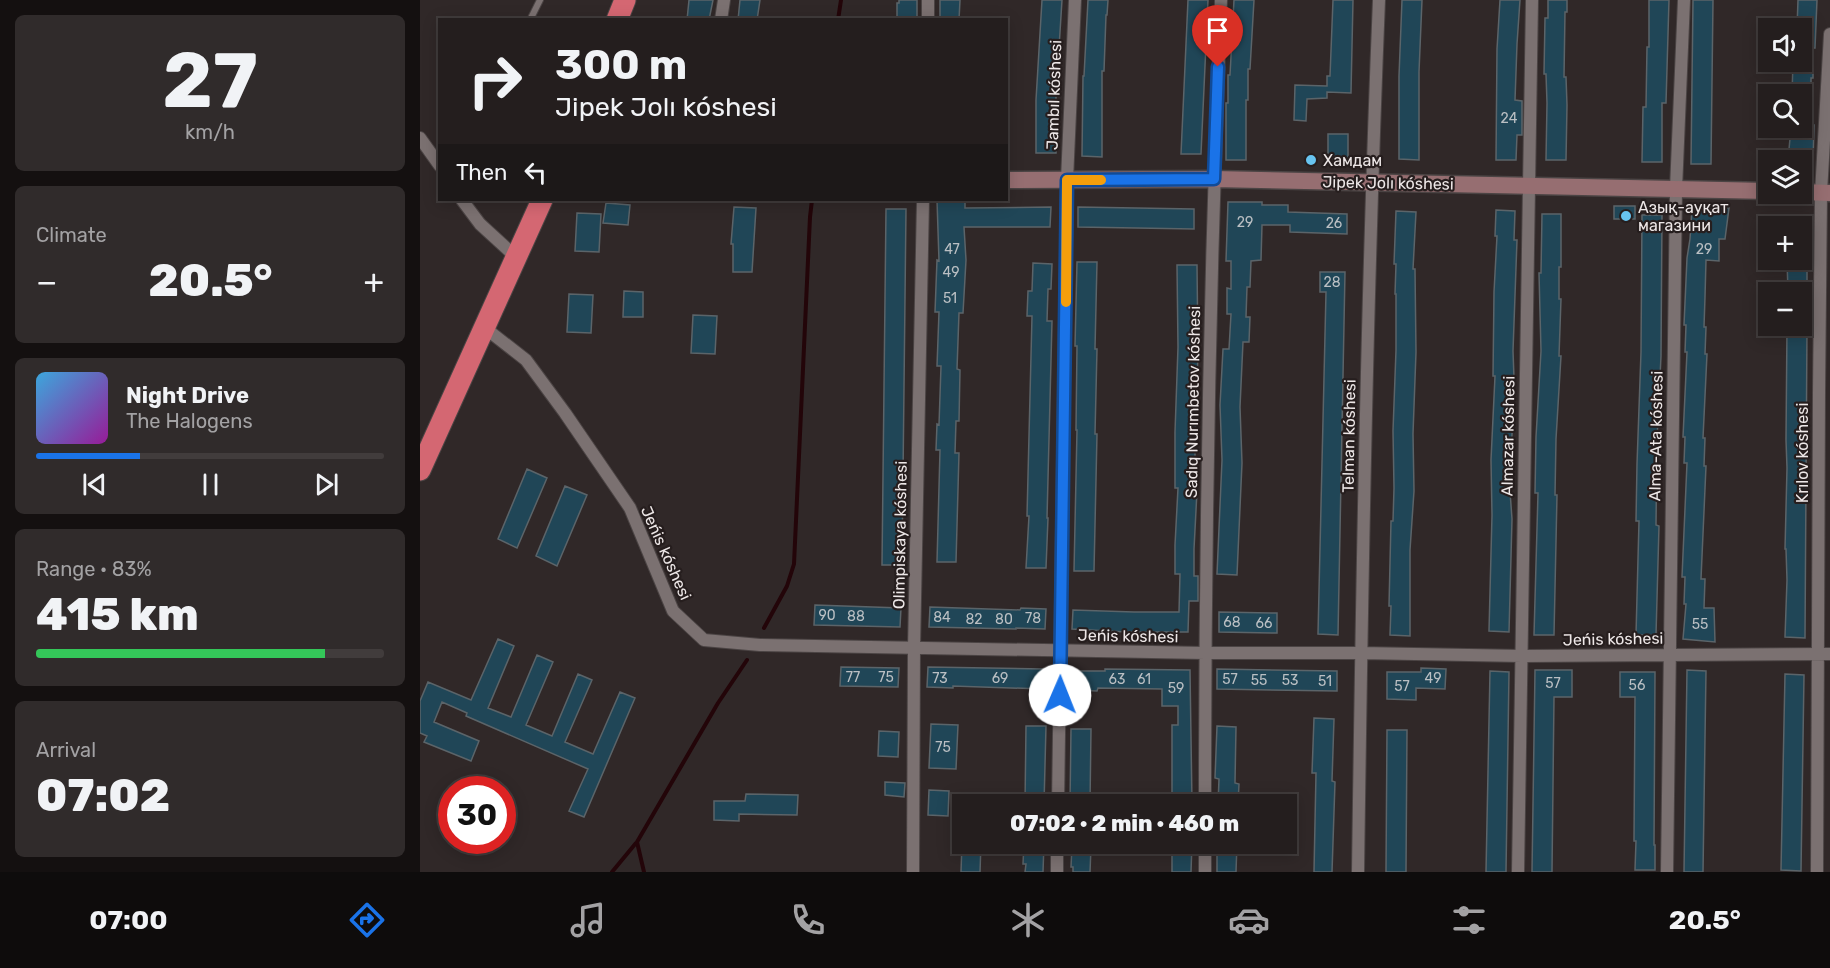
<!DOCTYPE html>
<meta charset="utf-8">
<style>
body{margin:0;font-family:Rubik,sans-serif;background:#302b2b;color:#f1f3f6;height:100vh;display:flex;flex-direction:column;font-size:22px;white-space:nowrap}
*{box-sizing:border-box;margin:0}
p{font-size:20px;color:#a3a2a4}
.icon{flex:none;width:33px;height:33px;fill:none;stroke:currentColor;stroke-width:2;stroke-linecap:round;stroke-linejoin:round}
.map{position:relative;flex:1;overflow:hidden}
.sheet{display:flex;flex-direction:column;gap:15px;padding:15px;background:#141010;width:420px}
.sheet>*{flex:none}
.banner{position:absolute;left:18px;top:18px;width:570px;height:183px;border-radius:0px;box-shadow:0 3px 15px #0003,0 0 0 2px #413c3c;background:#241e1e;color:#f1f3f6;overflow:hidden}
.controls{position:absolute;left:1338px;top:18px;display:grid;gap:12px}
.controls a{display:grid;place-items:center;width:54px;height:54px;border-radius:0px;background:#241e1e;box-shadow:0 3px 15px #0003,0 0 0 2px #413c3c;font-size:30px}
.speed{position:absolute;left:18px;top:776px;display:flex;gap:12px;font-size:30px;font-weight:700;text-align:center}
.speed>*{display:grid;place-content:center;width:78px;height:78px;border-radius:50%;background:#241e1e;box-shadow:0 3px 15px #0003,0 0 0 2px #413c3c;line-height:1}
.speed .limit{border:9px solid #d22;background:#fff;color:#111}
.pin{position:absolute;display:grid;place-items:center;width:51px;height:51px;color:#fff;margin:-62px -26px;border-radius:50% 50% 50% 0;rotate:-45deg;box-shadow:0 0 6px #0007}
.pin .icon{rotate:45deg}
.me{position:absolute;width:66px;margin:-33px;rotate:1deg;stroke-linejoin:round;filter:drop-shadow(0 0 4px #0008)}
.turn{display:flex;align-items:center;gap:21px;height:126px;padding:0 18px;font-size:27px}
.turn .icon{width:78px;height:78px;stroke-width:2.5}
.turn b{display:block;font-size:42px;line-height:51px}
.then{display:flex;align-items:center;height:57px;padding:0 18px;background:#0003;gap:12px;font-size:22px}
.big{font-size:45px;font-weight:800;line-height:1.1}
.sheet .widget{flex:1;display:flex;flex-direction:column;justify-content:center;gap:9px;min-width:0;padding:0 21px;border-radius:9px;background:#302b2b}
.sheet .dial{align-items:center;gap:0}
.dial b{font-size:78px;line-height:1}
.song{display:flex;align-items:center;gap:18px}
.cover{width:72px;height:72px;border-radius:9px;background:linear-gradient(135deg,hsl(200 70% 55%),hsl(300 70% 35%))}
.played{height:6px;border-radius:3px;background:linear-gradient(90deg,#1a73e8 30%,#413c3c 30%)}
.keys{display:flex;justify-content:space-around;direction:ltr}
.heat{display:flex;justify-content:space-between;align-items:center;font-size:33px;direction:ltr}
.charge{height:9px;border-radius:4px;background:linear-gradient(90deg,#34c759 83%,#413c3c 0)}
.trip{position:absolute;left:532px;top:794px;width:345px;height:60px;border-radius:0px;background:#241e1e;box-shadow:0 3px 15px #0003,0 0 0 2px #413c3c;font-weight:800;line-height:60px;text-align:center}
.tabs{display:flex;height:96px;justify-content:space-around;align-items:center;background:#0e0c0c;color:#a3a2a4}
.tabs .icon{width:42px;height:42px}
.tabs .selected{color:#1a73e8}
.tabs b{font-size:27px;color:#f1f3f6}
main{display:flex;flex:1;min-height:0}
.map>svg:first-child{display:block}
.lines{fill:none;stroke-linecap:round;stroke-linejoin:round}
.stream{stroke:#230509;stroke-width:4}
.building{fill:#204657;stroke:#5b6469;stroke-width:1.5}
.lane-casing{stroke:#4b4444;stroke-width:8}
.street-casing{stroke:#4b4444;stroke-width:14}
.secondary-casing{stroke:#4b4444;stroke-width:19}
.highway-casing{stroke:#4b4444;stroke-width:23}
.lane{stroke:#7b7171;stroke-width:6}
.street{stroke:#7b7171;stroke-width:12}
.secondary{stroke:#966e71;stroke-width:16}
.highway{stroke:#d46772;stroke-width:21}
.route-casing{stroke:#114b97;stroke-width:15}
.route{stroke:#1a73e8;stroke-width:10}
.slow{stroke:#f59e0b;stroke-width:10}
.poi-dot{fill:#68c4f0;stroke:#261e1e;stroke-width:2}
.labels{text-anchor:middle;dominant-baseline:central;stroke-width:4.5;stroke-linejoin:round;paint-order:stroke}
.number-label{font-size:14px;fill:#babfc3}
.street-label{font-size:16px;fill:#ede7e7;stroke:#261e1e}
.poi-label{font-size:16px;fill:#ede7e7;stroke:#261e1e;text-anchor:start}
</style>
<main>
<section class="sheet">
<div class="widget dial"><b>27</b><p>km/h</p></div>
<div class="widget"><p>Climate</p>
<div class="heat"><a>−</a><b class="big">20.5°</b><a>+</a></div>
</div>
<div class="widget">
<div class="song"><i class="cover"></i><div><b>Night Drive</b><p>The Halogens</p></div></div>
<div class="played"></div>
<div class="keys"><svg class="icon" aria-label="previous" viewBox="0 0 24 24"><path d="M18 5L8 12l10 7zM5 5v14"/></svg><svg class="icon" aria-label="pause" viewBox="0 0 24 24"><path d="M8 5v14M16 5v14"/></svg><svg class="icon" aria-label="next" viewBox="0 0 24 24"><path d="M6 5l10 7-10 7zM19 5v14"/></svg></div>
</div>
<div class="widget"><p>Range · 83%</p><b class="big">415 km</b><div class="charge"></div></div>
<div class="widget"><p>Arrival</p><b class="big">07:02</b></div>
</section>
<div class="map">
<svg width="1410" height="872" viewBox="0 0 1410 872">
<rect width="100%" height="100%" fill="#302828"/>
<g class="lines">
<path class="stream" d="M418 20 421 0
M344 628 367 586 374 564 390 217 392 200
M192 872 216 843
M224 872 217 842 298 703 327 660"/>
</g>
<path class="building" d="M269 0H293L289 20H267Z
M320 0H340L337 20H318Z
M479 0H497V20H477V3H479Z
M520 0H540L539 20H520Z
M622 0H642L636 96V153H616V100Z
M668 0H688L687 15H686L684 71H682V157L662 156 663 76H664Z
M768 0H788L781 154H761Z
M814 0H834L830 69H828V100H826V160H806V103H808V75H810Z
M913 0H933L931 93 907 92V98L887 99 886 121 874 120 875 85 907 86V76H910Z
M982 0H1002L999 72V160L979 159V76Z
M1080 0H1100L1097 44 1095 100 1102 101V135H1097L1096 160H1076L1077 49Z
M1128 0H1147V12H1145L1144 77H1146L1147 105 1146 160H1126L1127 103 1126 74H1124L1125 18H1128Z
M1229 0H1249L1246 103H1242V162H1222L1223 107H1226L1227 47H1229Z
M1273 0H1293L1291 164H1271Z
M1378 0H1397L1395 48H1393V78H1391V125H1394L1393 162 1368 160 1371 128H1382V94H1372L1373 62H1382V28H1377Z
M908 134H928V159H908Z
M517 200H545V208L631 207 630 227H544L546 260 543 313H539L537 369 540 370 539 421H536L535 453H539L536 562H517L520 450H516L517 424 519 425 521 366H517L519 312H515L517 260 519 261Z
M808 202H842V205H868V212L927 214V234L870 232V225H842L841 260 831 261 830 287H827L826 317H830L829 342H823L820 407 822 463 817 575 797 574 802 460 800 405 803 349H809L811 314H807V288L811 289V261H806Z
M186 203 210 205 208 225 183 223Z
M1194 206H1215V219H1194Z
M314 207 336 208 332 272H313V244H311Z
M658 207 774 209V229L658 227Z
M1272 208H1309L1305 239H1299V261L1286 260 1285 297 1284 327H1286L1285 354H1287L1283 438H1285L1284 466H1286L1281 579H1285L1284 608H1294L1295 642 1263 639 1266 604H1264L1265 577H1262L1267 463H1264L1265 437H1263L1267 352H1265L1266 325H1264L1267 258 1270 239Z
M466 209H486L482 565H462Z
M1076 210 1095 211 1094 240H1097L1093 351 1094 378 1090 491 1092 519 1089 632 1069 631 1072 515 1071 460 1075 376H1073L1074 292 1077 236H1075Z
M976 211 996 212 993 269H995L996 352 993 434 994 491 990 550V636L970 635 971 606H969L971 521H973L974 488 973 431 976 350V294H975L976 264H974Z
M157 213 181 214 179 252 155 251Z
M1122 214H1141V267H1139V299H1141L1139 356H1141L1136 439 1135 495H1137L1134 635H1114L1118 493H1115L1116 437 1121 351 1119 273H1121Z
M1222 215H1242L1241 356 1237 440 1236 525 1239 526 1236 635H1216L1219 521H1216L1217 464 1221 352Z
M1367 260H1387V292H1368Z
M657 262H677L675 349H677L675 434H677L674 571H654L657 430H656L657 346H655Z
M613 263 632 264 631 289H628L627 321H632L627 518H628L626 568H606L609 516H607L612 316H607L608 291H612Z
M757 265H777L778 353 775 437V491H777L774 549V576H778V601H769L768 632H706L652 629 653 610 714 612H759L760 574H755V545L758 488H755V432L758 347Z
M900 272H925L918 635 898 634 906 292H900Z
M204 291 223 292V317H203Z
M149 294 173 295 171 333 147 332Z
M273 315 297 316 295 354 271 353Z
M1367 326H1387L1385 638 1365 637 1367 580 1366 549H1365L1367 468 1366 440Z
M107 469 127 478 97 548 78 539Z
M145 486 167 495 137 566 116 556Z
M395 605 481 608 480 627 394 625Z
M510 607 600 610 601 608 626 609 625 629 596 628V629L509 627Z
M799 612 857 613V633L799 632Z
M78 639 94 646 68 708 91 717 117 655 133 662 106 725 132 736 158 674 172 680 145 742 173 754 200 692 215 698 164 817 149 811 168 769 46 716 47 713 22 702 14 722 59 741 51 761 4 742 7 736 0 733V701L8 682 51 700Z
M421 667 479 668 478 687 420 686Z
M508 667 624 669 623 689 533 686V688L507 687Z
M1001 668 1026 669 1025 689 996 688V700L967 699V672H1001Z
M685 669 770 670 772 804 752 803V725H758V706H742V689L678 688 677 691 652 690 653 671H685Z
M797 669 917 671V691L797 689Z
M1115 670H1152V697H1134L1132 872H1112Z
M1267 670 1286 671 1283 872H1264Z
M1070 671 1089 672 1086 872H1066Z
M1200 672H1235L1234 845H1235V870H1215L1216 841H1214L1215 697H1200Z
M1365 674 1384 675 1381 871 1361 870Z
M894 718 914 719 912 781 915 782 912 872H894L896 773H892Z
M511 724 538 725 536 769 509 768Z
M606 726H626L624 804H605Z
M797 726 816 727 815 783 819 784 818 804H798L799 779 795 778Z
M651 729H671L670 804H650Z
M967 730H987L986 872H966Z
M459 731 479 732 478 757 458 756Z
M465 782 485 783 484 797 465 795Z
M509 790 529 791 528 816 508 815Z
M326 794 378 795 377 815 319 814V821L294 820V801H325Z
M542 843H561L560 872H541Z
M604 843H624L623 872H605L606 864H603Z
M752 843H772L771 872H752Z
M797 843H817L816 872H797Z
M652 846 671 847 670 872H653V867H651Z"/>
<g class="lines">
<g class="lane-casing">
<path id="lane" d="M110 20 120 0"/>
</g>
<g class="street-casing">
<path id="street" d="M301 20 304 0
M508 20V0
M0 138 20 166
M42 200 60 224 96 257
M65 328 106 360 145 413 210 508 253 611 284 640 340 645 785 653H941L1102 656 1410 654
M638 804 647 180 655 0
M785 804C785 536 790 268 801 0
M785 843V872
M493 872 494 649 503 200
M637 872V843
M938 872C942 581 947 291 959 0
M1098 872 1112 0
M1247 872 1256 189 1264 0
M1397 872 1399 393 1401 193 1410 34"/>
</g>
<g class="secondary-casing">
<path id="secondary" d="M586 180 794 179 1348 191
M1382 192 1410 193"/>
</g>
<g class="highway-casing">
<path id="highway" d="M197 20 205 0
M0 470 122 200"/>
</g>
<use href="#lane" class="lane"/>
<use href="#street" class="street"/>
<use href="#secondary" class="secondary"/>
<use href="#highway" class="highway"/>
</g>
<g class="lines">
<g class="route-casing">
<path id="route" d="M640 695 647 180 794 179 798 67"/>
</g>
<use href="#route" class="route"/>
<path class="slow" d="M646 302 647 180H681"/>
</g>
<g class="poi-dot">
<circle cx="891" cy="160" r="6"/>
<circle cx="1206" cy="216" r="6"/>
</g>
<g class="labels">
<g class="number-label">
<text x="1089" y="118">24</text>
<text x="825" y="222">29</text>
<text x="914" y="223">26</text>
<text x="532" y="249">47</text>
<text x="1284" y="249">29</text>
<text x="531" y="272">49</text>
<text x="912" y="282">28</text>
<text x="530" y="298">51</text>
<text x="407" y="615">90</text>
<text x="436" y="616">88</text>
<text x="522" y="617">84</text>
<text x="613" y="618">78</text>
<text x="554" y="619">82</text>
<text x="584" y="619">80</text>
<text x="812" y="622">68</text>
<text x="844" y="623">66</text>
<text x="1280" y="624">55</text>
<text x="433" y="677">77</text>
<text x="466" y="677">75</text>
<text x="520" y="678">73</text>
<text x="580" y="678">69</text>
<text x="1013" y="678">49</text>
<text x="697" y="679">63</text>
<text x="724" y="679">61</text>
<text x="810" y="679">57</text>
<text x="839" y="680">55</text>
<text x="870" y="680">53</text>
<text x="905" y="681">51</text>
<text x="1133" y="683">57</text>
<text x="1217" y="685">56</text>
<text x="982" y="686">57</text>
<text x="756" y="688">59</text>
<text x="523" y="747">75</text>
</g>
<g class="street-label">
<text transform="translate(634 95) rotate(-88)">Jambıl kóshesi</text>
<text transform="translate(968 183) rotate(1)">Jipek Jolı kóshesi</text>
<text transform="translate(773 402) rotate(-89)">Sadıq Nurımbetov kóshesi</text>
<text transform="translate(929 436) rotate(-89)">Telman kóshesi</text>
<text transform="translate(1088 436) rotate(-89)">Almazar kóshesi</text>
<text transform="translate(1236 436) rotate(-89)">Alma-Ata kóshesi</text>
<text transform="translate(1382 453) rotate(-90)">Krılov kóshesi</text>
<text transform="translate(480 535) rotate(-89)">Olimpiskaya kóshesi</text>
<text transform="translate(246 553) rotate(66)">Jeńis kóshesi</text>
<text transform="translate(708 636) rotate(1)">Jeńis kóshesi</text>
<text transform="translate(1193 639) rotate(-1)">Jeńis kóshesi</text>
</g>
<g class="poi-label">
<text x="903" y="160">Хамдам</text>
<text x="1218" y="207">Азық-ауқат<tspan x="1218" dy="18">магазини</tspan></text>
</g>
</g>
</svg>
<div class="controls">
<a><svg class="icon" aria-label="sound" viewBox="0 0 24 24"><path d="M4 9h4l5-4v14l-5-4H4zM17 9q2 3 0 6"/></svg></a>
<a><svg class="icon" aria-label="search" viewBox="0 0 24 24"><circle cx="10" cy="10" r="6"/><path d="M15 15l6 6"/></svg></a>
<a><svg class="icon" aria-label="layers" viewBox="0 0 24 24"><path d="M12 4l9 5-9 5-9-5zM3 14l9 5 9-5"/></svg></a>
<a>+</a>
<a>−</a>
</div>
<div class="speed"><div class="limit">30</div></div>
<div class="pin" style="left:798px;top:67px;background:#d93025"><svg class="icon" aria-label="arrive" viewBox="0 0 24 24"><path d="M6 21V4h12l-3 4 3 4H6"/></svg></div>
<svg class="me" style="left:640px;top:695px" viewBox="-20 -20 40 40"><circle r="19" fill="#fff"/><path d="M0-13L10 11 0 6-10 11z" fill="#1a73e8"/></svg>
<div class="trip">07:02 · 2 min · 460 m</div>
<div class="banner">
<div class="turn"><svg class="icon" aria-label="right" viewBox="0 0 24 24"><path d="M7 20v-9h11M14 6l5 5-5 5"/></svg><div><b>300 m</b>Jipek Jolı kóshesi</div></div>
<div class="then">Then<svg class="icon" aria-label="left" viewBox="0 0 24 24"><path d="M17 20v-9H6M10 6l-5 5 5 5"/></svg></div>
</div>
</div>
</main>
<nav class="tabs">
<b>07:00</b>
<svg class="icon selected" aria-label="directions" viewBox="0 0 24 24"><path d="M12 3l9 9-9 9-9-9zM9 14v-3h6M13 9l2 2-2 2"/></svg>
<svg class="icon" aria-label="music" viewBox="0 0 24 24"><path d="M9 18V5l10-2v13"/><circle cx="6" cy="18" r="3"/><circle cx="16" cy="16" r="3"/></svg>
<svg class="icon" aria-label="phone" viewBox="0 0 24 24"><path d="M5 4h4l2 5-3 2q2 4 5 5l2-3 5 2v4C11 20 4 13 5 4z"/></svg>
<svg class="icon" aria-label="climate" viewBox="0 0 24 24"><path d="M12 3v18M4 7l16 10M4 17L20 7"/></svg>
<svg class="icon" aria-label="car" viewBox="0 0 24 24"><path d="M5 17H2v-5l4-1 3-4h7l3 4 3 1v5h-3M9 17h6M6 11h13"/><circle cx="7" cy="17" r="2"/><circle cx="17" cy="17" r="2"/></svg>
<svg class="icon" aria-label="filters" viewBox="0 0 24 24"><path d="M4 7h16M4 17h16"/><circle cx="9" cy="7" r="2"/><circle cx="15" cy="17" r="2"/></svg>
<b>20.5°</b>
</nav>
